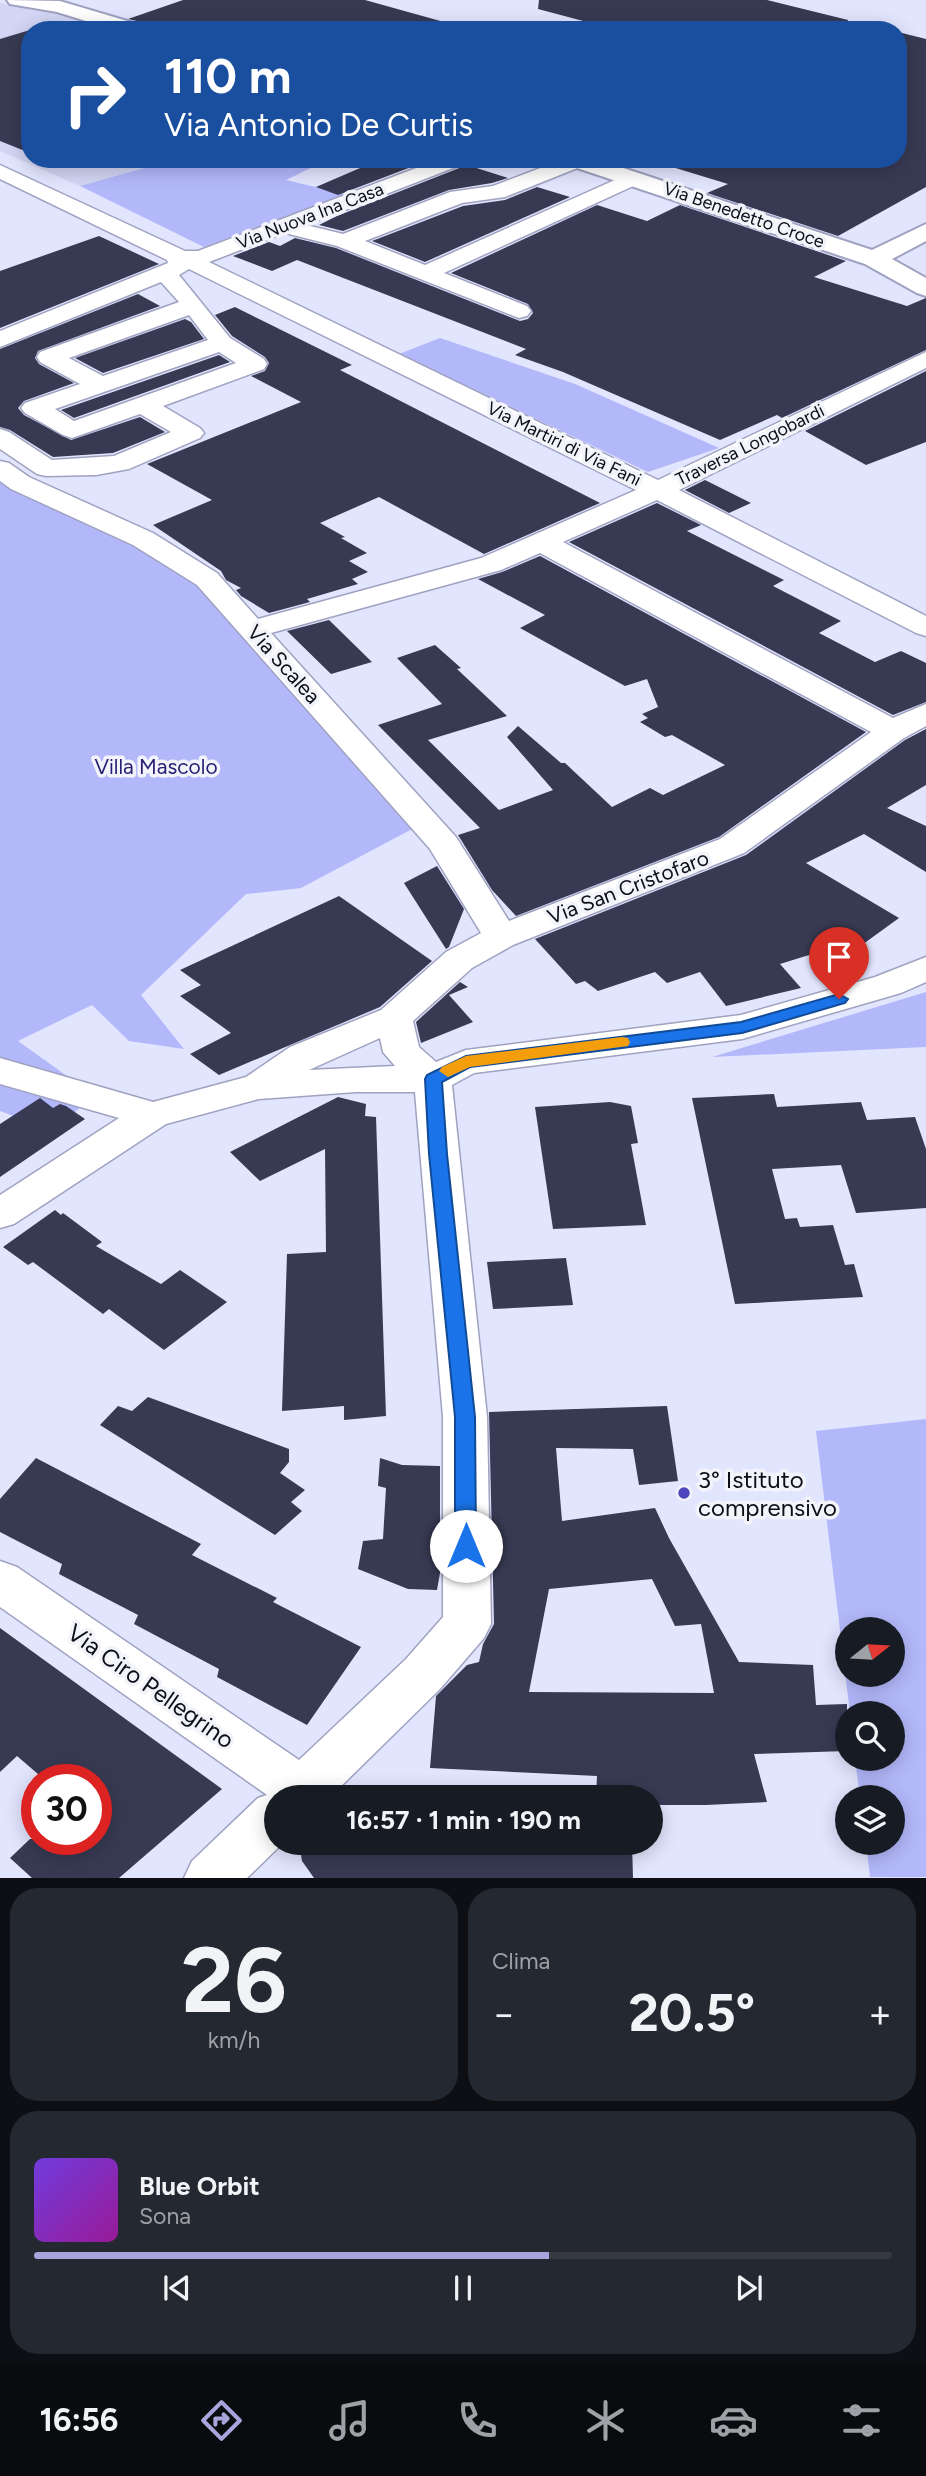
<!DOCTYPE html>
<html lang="it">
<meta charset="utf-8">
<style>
body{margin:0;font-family:Figtree,sans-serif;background:#242831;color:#f1f3f6;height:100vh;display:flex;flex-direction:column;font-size:26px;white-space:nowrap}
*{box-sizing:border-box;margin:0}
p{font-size:23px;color:#9ea1a6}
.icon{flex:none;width:38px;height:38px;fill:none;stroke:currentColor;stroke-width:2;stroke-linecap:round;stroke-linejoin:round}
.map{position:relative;height:1878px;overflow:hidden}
.side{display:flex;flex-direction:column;gap:10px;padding:10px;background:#0d0f14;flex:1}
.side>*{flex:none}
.banner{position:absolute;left:21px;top:21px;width:886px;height:147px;border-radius:28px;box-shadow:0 4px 18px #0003;background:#1a4fa0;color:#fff;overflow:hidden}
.needle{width:46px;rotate:72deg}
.buttons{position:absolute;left:835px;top:1617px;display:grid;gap:14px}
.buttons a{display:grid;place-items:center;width:70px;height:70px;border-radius:50%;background:#171b24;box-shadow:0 4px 18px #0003;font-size:35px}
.speed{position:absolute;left:21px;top:1764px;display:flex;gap:14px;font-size:35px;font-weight:700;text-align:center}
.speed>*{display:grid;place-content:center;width:91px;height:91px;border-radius:50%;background:#171b24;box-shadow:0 4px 18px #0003;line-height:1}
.speed .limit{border:10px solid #d22;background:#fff;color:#111}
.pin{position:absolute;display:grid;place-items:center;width:60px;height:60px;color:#fff;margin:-72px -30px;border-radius:50% 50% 50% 0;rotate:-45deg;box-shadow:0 0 7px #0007}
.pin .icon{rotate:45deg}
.me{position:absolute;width:77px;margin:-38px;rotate:0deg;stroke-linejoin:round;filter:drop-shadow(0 0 5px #0008)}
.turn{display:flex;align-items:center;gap:24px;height:147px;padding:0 28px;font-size:32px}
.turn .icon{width:91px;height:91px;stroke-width:2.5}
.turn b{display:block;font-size:49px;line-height:60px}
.big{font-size:52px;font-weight:700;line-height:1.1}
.side .tile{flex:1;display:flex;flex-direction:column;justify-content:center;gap:10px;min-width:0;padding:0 24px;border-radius:28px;background:#242831}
.side .dial{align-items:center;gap:0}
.dial b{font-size:91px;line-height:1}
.song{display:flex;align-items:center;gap:21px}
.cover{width:84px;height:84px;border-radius:10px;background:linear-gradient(135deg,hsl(260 70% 55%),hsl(300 70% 35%))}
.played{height:7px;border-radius:4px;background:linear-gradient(90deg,#a8a5dc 60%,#363941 60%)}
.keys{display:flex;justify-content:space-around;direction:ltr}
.heat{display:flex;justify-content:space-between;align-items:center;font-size:38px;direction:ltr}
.side .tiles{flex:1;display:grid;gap:10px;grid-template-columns:1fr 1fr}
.tile:last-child{grid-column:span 2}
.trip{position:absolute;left:264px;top:1785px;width:399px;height:70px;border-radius:35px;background:#171b24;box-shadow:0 4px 18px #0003;font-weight:700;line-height:70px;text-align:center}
.dock{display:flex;height:112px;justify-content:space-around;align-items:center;background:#090b0e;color:#9ea1a6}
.dock .icon{width:49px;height:49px}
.dock .selected{color:#a8a5dc}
.dock b{font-size:32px;color:#f1f3f6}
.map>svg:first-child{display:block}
.built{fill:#d2d6f4}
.green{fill:#b3b8fb;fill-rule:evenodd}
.building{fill:#383a53;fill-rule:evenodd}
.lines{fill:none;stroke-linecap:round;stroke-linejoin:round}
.minor-casing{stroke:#9fa2c0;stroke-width:3}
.major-casing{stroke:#9fa2c0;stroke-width:4}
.minor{fill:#fff;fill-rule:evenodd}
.major{fill:#fff;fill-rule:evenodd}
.route{fill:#1a73e8;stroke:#114b97;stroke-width:2}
.slow{fill:#f59e0b}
.poi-dot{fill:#4f46bd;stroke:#f3f4fa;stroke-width:2.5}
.labels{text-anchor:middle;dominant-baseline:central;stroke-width:7;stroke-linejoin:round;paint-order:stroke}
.far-street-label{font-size:18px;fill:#0d0e18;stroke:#f3f4fa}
.street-label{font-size:21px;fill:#0d0e18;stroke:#f3f4fa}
.park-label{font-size:21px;fill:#281b73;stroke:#f3f4fa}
.near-poi-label{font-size:24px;fill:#0d0e18;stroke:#f3f4fa;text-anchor:start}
.near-street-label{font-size:24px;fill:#0d0e18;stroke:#f3f4fa}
</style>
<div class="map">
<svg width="926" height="1878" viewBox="0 0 926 1878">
<rect width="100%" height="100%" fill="#e2e5fe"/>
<path class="built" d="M0 3 61 13 117 30H30V159H176L80 186 0 151Z"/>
<path class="green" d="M176 159H291L315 166 286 180 345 194 204 247 80 186Z
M440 338 575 384 719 448 648 472 399 354Z
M0 481 113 531 203 584 416 827 301 888 246 894 141 995 184 1049 129 1041 92 1005 18 1041 95 1096 52 1130 0 1111Z
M926 992V1047L712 1057Z
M926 1419V1877H870L866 1843H892V1797H860L855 1759H892V1713H850L816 1431ZM892 1629V1675H847V1629Z"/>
<path class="building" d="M183 0H365L444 22 442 30H149L145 23 128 19Z
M539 0H767L848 20 847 30H617L538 9Z
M30 30V153L0 141V39Z
M898 32 926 39V187L838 236 707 193 728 184 669 166 670 159H898Z
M381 159H432L338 195 316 187Z
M467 165 508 178 492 183 449 190 343 231 319 225 337 216Z
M537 187 570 197 425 262 372 241 463 206 505 200Z
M597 205 647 221 680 205 846 261 814 277 907 306 926 298V350L782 418 777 415 720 440 563 372 515 355 526 349 297 260 272 271 233 256 269 242 280 246 295 238 336 248 520 321 528 319 533 313 528 304 451 273Z
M99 236 159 264 0 328V271Z
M138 294 160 306 38 351 35 358 39 364 74 383 24 401 18 408 24 415 71 440 140 417 165 432 113 453 53 457 10 430 0 427V349Z
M235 307 352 365 340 370 600 503 484 554 379 497 320 523 345 537 341 538 367 553 349 561 368 572 352 579 358 584 307 599 310 602 269 613 241 596 236 590 241 588 226 580 221 571 153 525 212 500 147 464 301 402 251 376 265 371 269 363 265 357 232 336 215 315Z
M185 319 191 322 204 339 103 373 75 358Z
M219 355 230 362 74 418 61 410Z
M926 371V442L866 465 805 431Z
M705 480 751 503 729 513 685 490Z
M657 503 701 525 687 531 784 580 773 586 841 621 819 633 875 662 901 651 926 663V702L893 715 569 542Z
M540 556 866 732 719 837 516 916 492 890 458 835 480 828 378 725 442 704 397 658 435 645 461 668 457 669 507 716 428 740 499 810 553 790 507 737 518 726 561 763H565L612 807 650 788 663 795 725 765 672 735 665 737 640 722 648 718 642 714 658 707 647 679 625 686 520 628 545 615 478 579 502 572Z
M329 620 372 662 331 674 287 631Z
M926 729V785L887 808 926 826V872L864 834 806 863 899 918 859 947 851 942 780 964 801 988 726 1006 700 972 667 983 655 972 598 991 585 981 576 984 535 939 746 855 905 740Z
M437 866 464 909 449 947 446 949 404 883Z
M339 896 432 961 380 1007 219 1075 190 1054 231 1033 180 996 201 985 180 970Z
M460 982 468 987 449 995 473 1022 421 1043 416 1022Z
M774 1094 777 1107 861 1102 867 1120 915 1117 926 1149V1208L856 1213 841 1165 772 1169 785 1219 797 1218 800 1227 833 1225 845 1265 854 1264 863 1297 735 1304 692 1098Z
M338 1097 366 1104 365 1116 376 1117 386 1416 344 1420V1406L282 1411 287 1254 326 1252 325 1149 260 1181 230 1152Z
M40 1098 53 1108 60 1104 66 1106 85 1119 0 1177V1124Z
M610 1102 631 1106 638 1143 631 1144 646 1225 553 1229 535 1107Z
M55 1210 61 1215 63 1213 102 1242 96 1246 161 1284 180 1270 227 1302 164 1350 109 1309 103 1314 33 1262 28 1265 3 1247Z
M566 1258 573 1305 493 1309 487 1262Z
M148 1397 289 1449V1462L280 1473 305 1490 291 1502 302 1511 275 1535 100 1425 118 1406 132 1411Z
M667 1406 678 1481 639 1485 633 1449 556 1448 562 1521 655 1508 669 1538 739 1662 813 1665 816 1705 847 1704V1751L754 1754 767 1802 706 1805H651V1797H596L597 1776 430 1768 436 1696 467 1665 479 1662 483 1644 494 1624 489 1412ZM652 1579 675 1626 701 1624 714 1693 529 1692 549 1589Z
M36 1458 201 1544 192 1555 277 1598 273 1602 361 1647 307 1725 217 1677 219 1669 134 1624 138 1615 59 1574 62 1564 0 1532V1499Z
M380 1458 402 1465 440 1466V1573L437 1590 408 1589 358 1569 363 1541 383 1539 386 1488 378 1486Z
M0 1628 222 1789 119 1878H32L10 1858 30 1839H96V1780H45L17 1756 0 1772Z
M299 1843H632L633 1878H314L302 1861Z"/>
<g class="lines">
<g class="minor-casing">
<path id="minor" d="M440 159H469L466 163 306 225 343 234 450 192 493 186 564 159 588 161 585 165 505 197 462 203 365 241 425 265 628 174H642L645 178 642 182 444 273 527 306 531 311 527 316 519 318 337 246 285 233 209 262 658 480 926 352V368L679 490 926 616V636L916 633 657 500 563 542 893 718 926 704V726L904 738 744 853 513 945 472 968 413 1021 419 1047 436 1062 466 1050 741 1015 875 977 926 957V982L901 993 742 1039 474 1073 452 1085 487 1417 491 1624 484 1638 440 1689 330 1797H276V1843H283L247 1878H184L192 1861 258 1798 267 1795 0 1607V1561L17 1567 299 1760 406 1659 443 1617V1417L415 1092H356L259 1099 166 1124 14 1224 0 1228V1195L119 1118 0 1084V1058L153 1102 246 1077 290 1047 381 1010 446 952 481 933 430 849 197 585 133 545 11 489 0 481V461L9 463 29 477 153 533 217 573 258 619 481 558 636 490 189 269 179 275 230 338 264 359 267 364 264 369 163 406 200 428 204 433 200 438 129 469 96 475 46 476 37 474 0 449V429L9 432 52 460 114 456 171 432 140 414 72 438 63 435 25 413 21 408 25 403 80 384 40 362 37 357 40 352 179 302 161 282 0 347V331L168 263 167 260 0 179V165L185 251H198ZM189 315 208 340 103 376 69 358ZM219 352 236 363 74 421 55 409ZM540 553 871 732 720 839 509 921 456 837 271 633 501 570ZM380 1038 383 1052 395 1066 309 1070Z"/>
</g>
<g class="major-casing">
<path id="major" d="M7 0 60 1 144 26 147 30H115L57 12 10 4Z
M562 159H596L872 250 926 224V241L892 259 926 278V296L917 293 865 264 565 164Z"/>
</g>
<use href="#minor" class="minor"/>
<use href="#major" class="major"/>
</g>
<path class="route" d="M839 994 848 999 845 1003 742 1033 470 1067 442 1082 447 1154 475 1417 476 1546 473 1552 466 1555 458 1552 455 1546V1417L429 1154 425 1079 427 1075 466 1056 741 1022Z"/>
<path class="slow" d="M622 1037 628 1038 630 1042 628 1046 470 1067 448 1077 439 1071 442 1067 466 1056Z"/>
<circle class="poi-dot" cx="684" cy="1493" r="7"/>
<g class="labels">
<g class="far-street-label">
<text transform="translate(744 215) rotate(19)">Via Benedetto Croce</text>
<text transform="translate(310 216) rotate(-21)">Via Nuova Ina Casa</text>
<text transform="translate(564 444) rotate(26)">Via Martiri di Via Fani</text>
<text transform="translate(750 445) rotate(-26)">Traversa Longobardi</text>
</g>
<g class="street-label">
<text transform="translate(284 664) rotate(48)">Via Scalea</text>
<text transform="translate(628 887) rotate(-21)">Via San Cristofaro</text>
</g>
<g class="park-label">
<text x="156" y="766">Villa Mascolo</text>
</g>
<g class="near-poi-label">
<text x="698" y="1479">3° Istituto<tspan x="698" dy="28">comprensivo</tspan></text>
</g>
<g class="near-street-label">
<text transform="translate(151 1686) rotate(35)">Via Ciro Pellegrino</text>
</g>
</g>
</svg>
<div class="buttons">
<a><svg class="needle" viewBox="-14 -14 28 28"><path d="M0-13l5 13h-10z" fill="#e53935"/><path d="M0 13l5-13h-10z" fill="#9ea1a6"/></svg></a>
<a><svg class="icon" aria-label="search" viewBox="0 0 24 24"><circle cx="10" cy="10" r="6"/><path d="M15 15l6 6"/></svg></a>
<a><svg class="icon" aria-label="layers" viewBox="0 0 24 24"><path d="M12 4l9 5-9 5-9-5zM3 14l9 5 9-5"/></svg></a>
</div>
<div class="speed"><div class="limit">30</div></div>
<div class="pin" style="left:839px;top:999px;background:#d93025"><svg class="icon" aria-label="arrive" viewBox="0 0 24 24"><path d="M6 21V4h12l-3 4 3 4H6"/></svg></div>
<svg class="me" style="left:466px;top:1546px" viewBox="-20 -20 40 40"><circle r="19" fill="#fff"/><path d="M0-13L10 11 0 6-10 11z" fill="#1a73e8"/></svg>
<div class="trip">16:57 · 1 min · 190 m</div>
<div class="banner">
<div class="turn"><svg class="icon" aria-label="right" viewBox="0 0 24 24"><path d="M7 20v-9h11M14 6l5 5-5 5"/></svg><div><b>110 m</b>Via Antonio De Curtis</div></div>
</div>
</div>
<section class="side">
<div class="tiles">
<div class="tile dial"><b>26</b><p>km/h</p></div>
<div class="tile"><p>Clima</p>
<div class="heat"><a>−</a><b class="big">20.5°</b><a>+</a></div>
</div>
<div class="tile">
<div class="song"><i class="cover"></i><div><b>Blue Orbit</b><p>Sona</p></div></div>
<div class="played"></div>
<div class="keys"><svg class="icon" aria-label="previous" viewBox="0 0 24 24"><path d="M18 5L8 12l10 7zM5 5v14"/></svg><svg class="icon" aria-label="pause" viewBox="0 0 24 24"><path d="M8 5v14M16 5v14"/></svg><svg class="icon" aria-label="next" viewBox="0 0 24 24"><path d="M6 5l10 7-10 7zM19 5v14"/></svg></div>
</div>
</div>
</section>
<nav class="dock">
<b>16:56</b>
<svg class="icon selected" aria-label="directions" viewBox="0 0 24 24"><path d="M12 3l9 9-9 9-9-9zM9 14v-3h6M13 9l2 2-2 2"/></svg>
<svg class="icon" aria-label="music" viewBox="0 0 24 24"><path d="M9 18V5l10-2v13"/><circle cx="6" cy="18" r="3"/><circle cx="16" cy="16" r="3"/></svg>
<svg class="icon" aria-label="phone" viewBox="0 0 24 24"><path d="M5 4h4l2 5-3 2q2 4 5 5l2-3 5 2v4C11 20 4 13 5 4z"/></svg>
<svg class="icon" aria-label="climate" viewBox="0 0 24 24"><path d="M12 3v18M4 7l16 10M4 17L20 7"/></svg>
<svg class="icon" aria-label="car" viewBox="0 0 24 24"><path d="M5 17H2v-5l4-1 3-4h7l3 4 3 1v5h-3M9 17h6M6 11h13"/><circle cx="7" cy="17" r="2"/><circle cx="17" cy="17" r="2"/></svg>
<svg class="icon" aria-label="filters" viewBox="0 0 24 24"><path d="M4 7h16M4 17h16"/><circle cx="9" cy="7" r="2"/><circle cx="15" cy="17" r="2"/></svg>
</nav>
